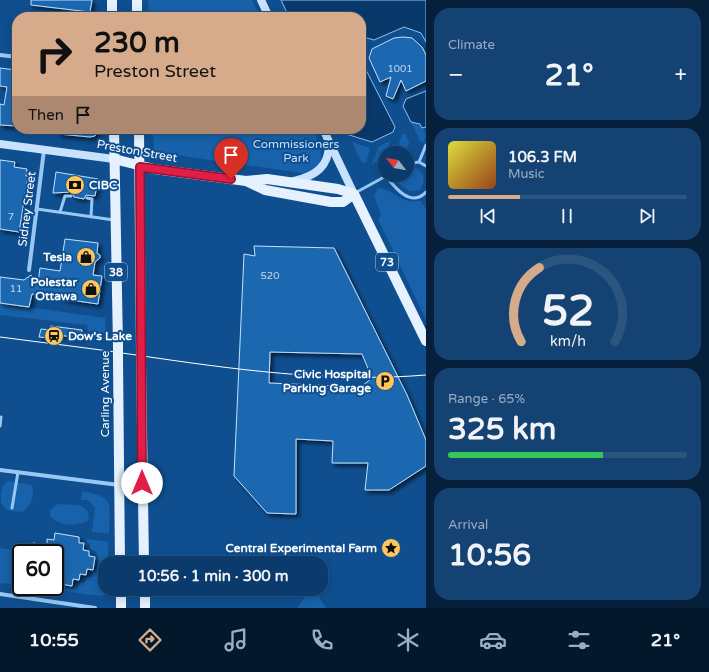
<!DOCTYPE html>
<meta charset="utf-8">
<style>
body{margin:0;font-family:"Varela Round",sans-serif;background:#144272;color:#f1f3f6;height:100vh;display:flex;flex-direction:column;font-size:15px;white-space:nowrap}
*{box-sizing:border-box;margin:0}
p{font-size:13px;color:#9aadc2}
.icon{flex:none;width:22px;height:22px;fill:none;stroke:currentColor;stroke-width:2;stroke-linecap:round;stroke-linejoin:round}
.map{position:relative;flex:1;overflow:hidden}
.panel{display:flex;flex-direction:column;gap:8px;padding:8px;background:#06203b;width:283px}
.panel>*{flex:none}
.guide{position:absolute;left:12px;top:12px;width:354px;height:122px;border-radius:16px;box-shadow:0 2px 10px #0003,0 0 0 1px #2b557f;background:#d6ab8b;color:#111;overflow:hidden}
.needle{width:26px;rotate:301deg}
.buttons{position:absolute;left:378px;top:146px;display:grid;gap:8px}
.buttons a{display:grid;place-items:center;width:36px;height:36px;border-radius:50%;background:#0b3b6c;box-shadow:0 2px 10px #0003,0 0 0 1px #2b557f;font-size:20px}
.speed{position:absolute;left:12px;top:544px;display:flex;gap:8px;font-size:20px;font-weight:700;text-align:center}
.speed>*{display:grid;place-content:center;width:52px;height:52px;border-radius:50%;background:#0b3b6c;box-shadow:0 2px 10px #0003,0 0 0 1px #2b557f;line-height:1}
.speed .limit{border:2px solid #111;border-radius:6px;background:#fff;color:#111}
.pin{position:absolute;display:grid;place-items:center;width:34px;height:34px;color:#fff;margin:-41px -17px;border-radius:50% 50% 50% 0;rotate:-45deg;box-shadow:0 0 4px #0007}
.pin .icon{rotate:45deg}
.me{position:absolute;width:44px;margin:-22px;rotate:0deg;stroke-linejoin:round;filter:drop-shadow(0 0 3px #0008)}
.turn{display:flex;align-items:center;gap:14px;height:84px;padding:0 16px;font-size:18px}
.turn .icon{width:52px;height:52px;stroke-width:2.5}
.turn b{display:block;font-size:28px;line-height:34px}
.then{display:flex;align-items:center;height:38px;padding:0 16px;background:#0003;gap:8px;font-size:15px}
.big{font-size:30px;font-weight:700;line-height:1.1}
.panel .widget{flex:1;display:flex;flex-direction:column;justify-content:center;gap:6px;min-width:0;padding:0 14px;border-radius:16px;background:#144272}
.panel .dial{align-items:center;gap:0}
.dial svg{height:104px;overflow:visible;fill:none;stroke:#2b557f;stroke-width:7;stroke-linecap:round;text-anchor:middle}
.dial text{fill:#f1f3f6;stroke:none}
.song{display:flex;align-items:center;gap:12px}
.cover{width:48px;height:48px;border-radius:6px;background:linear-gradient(135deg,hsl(60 70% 55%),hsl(20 70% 35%))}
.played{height:4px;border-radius:2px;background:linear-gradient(90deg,#d6ab8b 30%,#2b557f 30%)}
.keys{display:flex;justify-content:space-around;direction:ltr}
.heat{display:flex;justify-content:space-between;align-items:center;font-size:22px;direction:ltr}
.charge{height:6px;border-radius:3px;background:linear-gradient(90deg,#34c759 65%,#2b557f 0)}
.trip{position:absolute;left:98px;top:556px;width:230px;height:40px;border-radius:16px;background:#0b3b6c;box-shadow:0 2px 10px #0003,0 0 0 1px #2b557f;font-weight:700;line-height:40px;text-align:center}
.tabs{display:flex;height:64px;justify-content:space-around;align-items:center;background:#04182b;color:#9aadc2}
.tabs .icon{width:28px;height:28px}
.tabs .active{color:#d6ab8b}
.tabs b{font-size:18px;color:#f1f3f6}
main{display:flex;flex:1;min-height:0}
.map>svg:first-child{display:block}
.green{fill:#1762aa}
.water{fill:#09396b;stroke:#8ac3f7}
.building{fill:#1c67b0;stroke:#c0e0fe;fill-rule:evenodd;filter:url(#shadow)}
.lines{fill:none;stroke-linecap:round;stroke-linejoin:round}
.service{stroke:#99c7f3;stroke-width:3}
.minor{stroke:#99c7f3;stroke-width:4}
.secondary{stroke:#c8e2fd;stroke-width:8}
.primary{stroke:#e5f1ff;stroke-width:10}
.tram{stroke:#fff;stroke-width:1}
.primary-bridge{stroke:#e5f1ff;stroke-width:10}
.route-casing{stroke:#92132f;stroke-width:10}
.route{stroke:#e11d48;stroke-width:7}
.labels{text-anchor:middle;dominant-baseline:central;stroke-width:4;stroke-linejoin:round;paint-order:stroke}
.number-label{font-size:10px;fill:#c6d9eb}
.shield{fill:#0f4f90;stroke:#b7cade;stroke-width:1}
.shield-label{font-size:11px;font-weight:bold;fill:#fff}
.park-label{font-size:12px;fill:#c0e0fe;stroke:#0f4f90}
.street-label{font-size:12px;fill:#fff;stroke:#0f4f90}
.poi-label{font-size:12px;font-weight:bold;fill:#fff;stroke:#0f4f90;text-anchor:end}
</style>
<main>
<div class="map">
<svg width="426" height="608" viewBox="0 0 426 608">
<defs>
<filter id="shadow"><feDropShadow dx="3" dy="3" stdDeviation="2" flood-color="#0009"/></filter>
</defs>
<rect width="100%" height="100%" fill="#0f4f90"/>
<path class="green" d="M148 0H252L260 17H149Z
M411 122 421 124 426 135 424 143 420 141Z
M153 129H313C321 147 330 168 302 173L154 152Z
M402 134H405L409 142 408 147 398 152 397 150Z
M389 141 390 142 385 158 372 164 378 147Z
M352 142 370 148 366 163 361 162Z
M414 167C425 171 426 182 420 190L409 191 396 182 394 177 395 175H407V168Z
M378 188C397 190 397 204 421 201L426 209V320L378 219 381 215 374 196Z
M0 303 105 318 106 333 88 331 87 325 0 315Z
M8 481 32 485C35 496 31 506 22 512L7 510 1 503C1 494 0 486 8 481Z
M82 491C116 498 109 502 109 534L92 532 95 508 88 500H81Z
M58 504 79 505 87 510 89 517 87 521C75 527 59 526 50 516V510Z
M87 539 108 542V563H105V589H108C108 594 104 595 100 596L48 589V587H55V585L78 587 80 582H85L87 577H92L93 572 97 568 98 557 96 551 90 549V544L87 543Z
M0 548 28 552 21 553V585L0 583Z
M315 591 326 608H297L307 594Z"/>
<path class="water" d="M281 0H426V42L421 33 404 27 374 40 367 38 361 41V17H289Z
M361 65 364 66 395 127 393 132 372 142 346 134 344 129H361Z
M426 91V127L422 128 420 124 411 122 403 106 406 99Z"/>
<path class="building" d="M31 0H92L90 12 31 5Z
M403 37 412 38 422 47 426 55V81L406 91 401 80 393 99 386 96 391 77 380 82 369 58 372 49 394 38Z
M0 68 16 70 13 98 17 99V126L0 125V104L4 105 7 87 0 86Z
M60 129H99L95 136 90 137 59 134Z
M0 160 15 162 14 167 27 169 26 176H28L19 232 0 229Z
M56 172 98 179 95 196 86 195 84 199 74 197 72 192 53 193Z
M65 239 98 243 97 253 100 255V258L95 262 93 275 102 276 98 304 63 299V296L32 294 29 307 0 303V277L24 280 31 275 38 283 40 268 60 271Z
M254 246 334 248 407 395 426 440V466L389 490H365L368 463H332L333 441 296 439V514L267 513 234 476 244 254 255 256ZM270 352 362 354 372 378 361 387 269 383Z
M51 326 82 330 81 338 50 334Z
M41 329 51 330 49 338 39 337Z
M55 533 79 537V543H84L83 550 89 551V556L95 557 93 570 87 569 86 575 80 574 79 580 73 579 72 586 55 583V553H32L33 543 47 545V539L54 540Z"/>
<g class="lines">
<path class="service" d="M419 162 426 145
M407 164 419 162 426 166
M387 175 386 176C395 188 411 208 426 192
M355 193 386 176
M87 198 92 199 91 217
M37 209 114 220
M60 212 65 196H71
M0 426 1 417
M12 508 18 472"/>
<path class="minor" d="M0 55 17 57
M29 270 44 150
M0 470 119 485 142 483
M0 594 95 608"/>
<path class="secondary" d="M261 0 269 17
M323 129 354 194
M0 144 114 159
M294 181C315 176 329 167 329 144"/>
<path class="primary" d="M112 0V17
M137 0V17
M114 129 118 346
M139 129 141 350
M114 159 154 169 246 181 267 179 338 189 354 194
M246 181 265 190 331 202H343L354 194
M354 194 426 341
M118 360 120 563
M141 363 144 563
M121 589V608
M145 589V608"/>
<path class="tram" d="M0 337C45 343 90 348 136 355 231 369 330 383 426 375"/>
<path class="primary-bridge" d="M141 350V363
M118 360V346"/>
</g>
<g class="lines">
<g class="route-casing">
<path id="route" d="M142 483 140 167 231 179"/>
</g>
<use href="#route" class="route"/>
</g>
<defs>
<g id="bank-disc" transform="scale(1)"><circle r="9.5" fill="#ffc65b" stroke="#0f4f90"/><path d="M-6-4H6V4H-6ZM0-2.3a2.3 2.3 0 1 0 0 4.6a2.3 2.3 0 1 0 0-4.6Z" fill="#111"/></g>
<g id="shop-disc" transform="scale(1)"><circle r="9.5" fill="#ffc65b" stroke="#0f4f90"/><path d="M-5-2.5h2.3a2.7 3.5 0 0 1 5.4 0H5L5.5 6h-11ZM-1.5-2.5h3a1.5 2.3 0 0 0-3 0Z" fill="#111"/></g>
<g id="station-disc" transform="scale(1)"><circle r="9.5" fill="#ffc65b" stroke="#0f4f90"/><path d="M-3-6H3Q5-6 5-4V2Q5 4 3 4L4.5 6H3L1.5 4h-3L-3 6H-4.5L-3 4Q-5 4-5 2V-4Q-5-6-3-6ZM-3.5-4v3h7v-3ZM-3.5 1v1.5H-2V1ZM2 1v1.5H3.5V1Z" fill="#111"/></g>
<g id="parking-disc" transform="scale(1)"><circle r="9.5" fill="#ffc65b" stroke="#0f4f90"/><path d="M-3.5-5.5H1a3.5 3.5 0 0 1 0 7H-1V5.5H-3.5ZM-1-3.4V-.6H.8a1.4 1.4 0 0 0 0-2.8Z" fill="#111"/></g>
<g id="sight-disc" transform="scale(1)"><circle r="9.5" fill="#ffc65b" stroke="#0f4f90"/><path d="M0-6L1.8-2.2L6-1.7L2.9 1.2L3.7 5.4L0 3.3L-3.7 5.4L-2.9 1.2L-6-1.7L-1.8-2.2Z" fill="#111"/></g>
</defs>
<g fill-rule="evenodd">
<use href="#bank-disc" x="75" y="185"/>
<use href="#shop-disc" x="86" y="257"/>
<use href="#shop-disc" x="91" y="289"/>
<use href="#station-disc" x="54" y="336"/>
<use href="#parking-disc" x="385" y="381"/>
<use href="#sight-disc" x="391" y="548"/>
</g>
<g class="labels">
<g class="number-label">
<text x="400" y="69">1001</text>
<text x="11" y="217">7</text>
<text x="270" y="276">520</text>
<text x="16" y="289">11</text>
</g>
<g class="shield">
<rect x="376" y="253" width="22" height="18" rx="3"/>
<rect x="105" y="263" width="22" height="18" rx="3"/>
</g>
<g class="shield-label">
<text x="387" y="262">73</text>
<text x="116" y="272">38</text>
</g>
<g class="park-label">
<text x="296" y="144">Commissioners<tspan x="296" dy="14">Park</tspan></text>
</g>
<g class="street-label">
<text transform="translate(137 151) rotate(10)">Preston Street</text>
<text transform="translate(27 209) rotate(-83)">Sidney Street</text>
<text transform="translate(105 394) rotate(-90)">Carling Avenue</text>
</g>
<g class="poi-label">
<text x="89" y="185" text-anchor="start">CIBC</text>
<text x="72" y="257">Tesla</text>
<text x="77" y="282">Polestar<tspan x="77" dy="14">Ottawa</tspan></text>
<text x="68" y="336" text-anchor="start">Dow's Lake</text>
<text x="371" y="374">Civic Hospital<tspan x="371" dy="14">Parking Garage</tspan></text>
<text x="377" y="548">Central Experimental Farm</text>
</g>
</g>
</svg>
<div class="buttons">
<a><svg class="needle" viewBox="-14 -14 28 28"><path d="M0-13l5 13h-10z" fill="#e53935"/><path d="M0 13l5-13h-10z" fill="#9aadc2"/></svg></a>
</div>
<div class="speed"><div class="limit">60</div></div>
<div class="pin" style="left:231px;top:179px;background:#d93025"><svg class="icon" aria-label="arrive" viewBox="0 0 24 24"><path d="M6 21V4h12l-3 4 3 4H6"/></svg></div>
<svg class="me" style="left:142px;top:483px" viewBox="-20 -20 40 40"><circle r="19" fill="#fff"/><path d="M0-13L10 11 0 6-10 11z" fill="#e11d48"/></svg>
<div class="trip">10:56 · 1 min · 300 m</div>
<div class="guide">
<div class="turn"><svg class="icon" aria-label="right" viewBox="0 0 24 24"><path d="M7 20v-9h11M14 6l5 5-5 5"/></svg><div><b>230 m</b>Preston Street</div></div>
<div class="then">Then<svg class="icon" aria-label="arrive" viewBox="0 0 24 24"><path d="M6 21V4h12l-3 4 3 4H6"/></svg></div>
</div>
</div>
<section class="panel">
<div class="widget"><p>Climate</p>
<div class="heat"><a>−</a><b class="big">21°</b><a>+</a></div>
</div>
<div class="widget">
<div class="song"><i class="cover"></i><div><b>106.3 FM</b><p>Music</p></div></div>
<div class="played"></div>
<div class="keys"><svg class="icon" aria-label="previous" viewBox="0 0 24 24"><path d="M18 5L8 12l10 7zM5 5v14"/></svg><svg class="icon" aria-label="pause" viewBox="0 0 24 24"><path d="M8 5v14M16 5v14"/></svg><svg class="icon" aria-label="next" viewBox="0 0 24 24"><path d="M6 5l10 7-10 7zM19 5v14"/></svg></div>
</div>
<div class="widget dial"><svg viewBox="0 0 100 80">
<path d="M14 69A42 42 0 1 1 86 69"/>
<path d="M14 69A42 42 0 0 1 28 12" stroke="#d6ab8b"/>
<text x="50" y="56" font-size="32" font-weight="700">52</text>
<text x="50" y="72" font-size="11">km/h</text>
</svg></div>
<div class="widget"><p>Range · 65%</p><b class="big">325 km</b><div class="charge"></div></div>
<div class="widget"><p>Arrival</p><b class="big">10:56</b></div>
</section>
</main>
<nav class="tabs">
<b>10:55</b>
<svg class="icon active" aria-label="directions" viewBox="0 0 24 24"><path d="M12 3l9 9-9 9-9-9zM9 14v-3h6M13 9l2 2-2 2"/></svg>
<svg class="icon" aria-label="music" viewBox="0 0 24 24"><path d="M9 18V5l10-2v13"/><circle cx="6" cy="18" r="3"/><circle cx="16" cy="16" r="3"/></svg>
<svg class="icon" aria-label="phone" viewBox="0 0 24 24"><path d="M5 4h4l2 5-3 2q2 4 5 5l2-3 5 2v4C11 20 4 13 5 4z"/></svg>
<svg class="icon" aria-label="climate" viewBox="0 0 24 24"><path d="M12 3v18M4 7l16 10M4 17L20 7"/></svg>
<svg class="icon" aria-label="car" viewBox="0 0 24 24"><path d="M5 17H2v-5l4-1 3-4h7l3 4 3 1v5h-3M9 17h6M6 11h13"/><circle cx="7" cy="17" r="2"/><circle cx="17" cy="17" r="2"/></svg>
<svg class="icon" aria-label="filters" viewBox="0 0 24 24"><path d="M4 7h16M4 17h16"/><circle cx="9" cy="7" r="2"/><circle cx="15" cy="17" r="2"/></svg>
<b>21°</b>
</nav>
